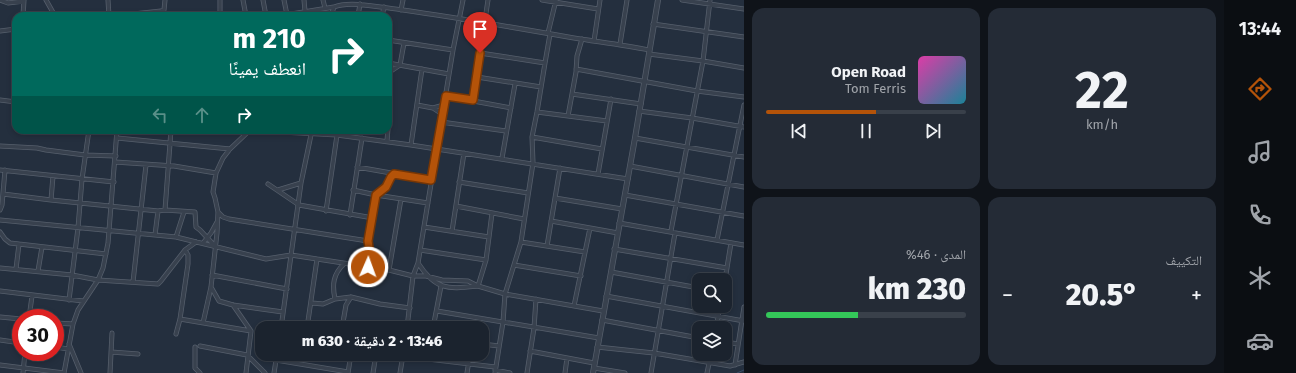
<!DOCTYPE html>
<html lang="ar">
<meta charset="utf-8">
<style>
body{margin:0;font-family:"Fira Sans","Noto Naskh Arabic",sans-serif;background:#242b36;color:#f1f3f6;direction:rtl;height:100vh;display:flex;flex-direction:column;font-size:15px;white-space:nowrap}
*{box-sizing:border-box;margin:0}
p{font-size:13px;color:#a0a4aa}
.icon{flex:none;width:22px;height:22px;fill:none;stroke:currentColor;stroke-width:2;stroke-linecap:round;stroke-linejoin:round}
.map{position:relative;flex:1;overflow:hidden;direction:ltr}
.side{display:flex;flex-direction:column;gap:8px;padding:8px;background:#0f1319;width:480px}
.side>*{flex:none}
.guide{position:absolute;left:12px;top:12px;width:380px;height:122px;border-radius:12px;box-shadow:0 2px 6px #0003,0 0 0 1px #39404a;direction:rtl;background:#00695c;color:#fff;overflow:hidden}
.fabs{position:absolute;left:692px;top:273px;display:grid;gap:8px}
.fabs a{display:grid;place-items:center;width:40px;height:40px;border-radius:8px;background:#1b232e;box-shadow:0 2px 6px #0003,0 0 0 1px #39404a;font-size:20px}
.speed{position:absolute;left:12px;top:309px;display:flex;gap:8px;font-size:20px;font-weight:700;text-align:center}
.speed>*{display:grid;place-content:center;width:52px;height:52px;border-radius:50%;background:#1b232e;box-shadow:0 2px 6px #0003,0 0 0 1px #39404a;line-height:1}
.speed .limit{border:6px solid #d22;background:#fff;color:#111}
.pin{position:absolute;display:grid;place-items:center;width:34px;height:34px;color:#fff;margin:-41px -17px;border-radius:50% 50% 50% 0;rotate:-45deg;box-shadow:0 0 4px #0007}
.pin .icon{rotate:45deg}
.me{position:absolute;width:44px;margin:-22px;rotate:2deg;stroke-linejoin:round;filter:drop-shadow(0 0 3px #0008)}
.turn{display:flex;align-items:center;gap:14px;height:84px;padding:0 20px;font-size:18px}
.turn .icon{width:52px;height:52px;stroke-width:2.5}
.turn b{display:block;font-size:28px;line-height:34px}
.lanes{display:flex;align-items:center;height:38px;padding:0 20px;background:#0003;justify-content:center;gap:20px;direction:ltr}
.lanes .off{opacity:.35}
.big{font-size:30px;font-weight:800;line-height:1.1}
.side .card{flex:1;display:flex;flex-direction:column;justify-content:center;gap:6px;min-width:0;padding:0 14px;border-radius:12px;background:#242b36}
.side .dial{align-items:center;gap:0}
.dial b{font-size:52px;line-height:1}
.song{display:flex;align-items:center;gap:12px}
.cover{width:48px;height:48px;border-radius:6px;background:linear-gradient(135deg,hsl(320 70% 55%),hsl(190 70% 35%))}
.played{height:4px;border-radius:2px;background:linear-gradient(90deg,#b45309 55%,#39404a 55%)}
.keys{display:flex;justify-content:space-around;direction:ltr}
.heat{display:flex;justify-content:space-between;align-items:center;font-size:22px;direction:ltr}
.charge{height:6px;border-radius:3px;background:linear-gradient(90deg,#34c759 46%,#39404a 0)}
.side .tiles{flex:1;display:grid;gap:8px;grid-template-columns:repeat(2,1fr)}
.trip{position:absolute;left:255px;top:321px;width:234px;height:40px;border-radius:12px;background:#1b232e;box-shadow:0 2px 6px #0003,0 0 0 1px #39404a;font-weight:800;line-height:40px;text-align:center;direction:rtl}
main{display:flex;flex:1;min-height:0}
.tab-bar{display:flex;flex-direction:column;width:72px;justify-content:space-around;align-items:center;background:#0b0e12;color:#a0a4aa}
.tab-bar .icon{width:28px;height:28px}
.tab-bar .current{color:#b45309}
.tab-bar b{font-size:18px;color:#f1f3f6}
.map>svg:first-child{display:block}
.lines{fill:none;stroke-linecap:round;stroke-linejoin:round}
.stream{stroke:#394c67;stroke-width:1}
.minor-casing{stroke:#565f6c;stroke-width:5}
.tertiary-casing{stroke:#565f6c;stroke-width:6}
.minor{stroke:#38414e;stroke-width:3.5}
.tertiary{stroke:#38414e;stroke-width:4.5}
.route-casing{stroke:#753606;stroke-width:10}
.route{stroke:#b45309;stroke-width:7}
</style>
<main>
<nav class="tab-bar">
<b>13:44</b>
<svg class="icon current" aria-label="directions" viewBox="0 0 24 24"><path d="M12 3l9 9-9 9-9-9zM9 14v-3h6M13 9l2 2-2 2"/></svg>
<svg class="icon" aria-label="music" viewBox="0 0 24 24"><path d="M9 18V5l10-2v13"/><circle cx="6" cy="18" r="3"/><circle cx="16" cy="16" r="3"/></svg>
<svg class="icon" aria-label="phone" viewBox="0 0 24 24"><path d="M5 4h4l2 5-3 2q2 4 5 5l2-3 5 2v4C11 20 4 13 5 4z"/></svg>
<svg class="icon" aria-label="climate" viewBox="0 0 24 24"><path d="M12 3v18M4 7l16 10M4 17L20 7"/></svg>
<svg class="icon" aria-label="car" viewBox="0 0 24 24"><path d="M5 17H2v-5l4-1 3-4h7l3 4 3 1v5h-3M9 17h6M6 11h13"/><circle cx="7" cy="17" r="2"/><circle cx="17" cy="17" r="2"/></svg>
</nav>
<section class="side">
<div class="tiles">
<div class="card dial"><b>22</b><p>km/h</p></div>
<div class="card">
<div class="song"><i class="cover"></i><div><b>Open Road</b><p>Tom Ferris</p></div></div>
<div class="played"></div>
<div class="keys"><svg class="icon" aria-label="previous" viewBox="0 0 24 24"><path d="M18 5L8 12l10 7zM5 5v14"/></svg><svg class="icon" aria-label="pause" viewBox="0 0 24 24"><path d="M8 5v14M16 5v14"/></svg><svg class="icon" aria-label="next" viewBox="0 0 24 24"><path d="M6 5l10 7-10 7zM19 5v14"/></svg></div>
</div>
<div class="card"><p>التكييف</p>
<div class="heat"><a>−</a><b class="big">20.5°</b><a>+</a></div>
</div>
<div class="card"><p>المدى · 46%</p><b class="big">230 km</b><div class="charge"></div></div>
</div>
</section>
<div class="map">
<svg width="744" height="373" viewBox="0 0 744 373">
<rect width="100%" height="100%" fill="#242f3e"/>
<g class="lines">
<path class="stream" d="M737 373 744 370"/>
<g class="minor-casing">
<path id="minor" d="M0 0 8 3 24 1
M46 0 55 16
M108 0 109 16
M243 0 246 16
M263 0 266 16
M284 0 287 15
M304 0 305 11V16
M323 0 325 8
M542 0 598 9
M682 0 744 9
M401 10 403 0
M23 16 24 0
M115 16 161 11 164 10 165 0
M220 16V0
M279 16 334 7
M331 16 334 7C350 0 384 8 403 10 460 18 517 28 574 38 599 42 624 45 649 50
M358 16 360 4
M382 16 384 7
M653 24 744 37
M0 31 16 29
M548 33 556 0
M388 40 453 50
M594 41 600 0
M620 44 627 0
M480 53 545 63
M649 54 703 61 744 68
M388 63 449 74
M576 69 697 91 744 97
M388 73 400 65 404 43
M477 77 541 87
M572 94 641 104
M446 96 511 108
M0 100 16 102
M473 100 488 0
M417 105 433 108 442 114
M433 108 444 105
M639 111 692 118 744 127
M537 112 607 121
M568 116 576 72 577 56 582 39
M441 122 506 131
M244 130 337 135 411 145 628 179
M532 137 602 149
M117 138 230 149
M635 138 744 157
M387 141 389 116 388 114
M411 145 422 69
M0 146 37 148 46 150 85 155 116 156
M502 158 515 84
M115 162 174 166 216 173
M630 166 744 187
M357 167 431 180
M0 170 114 182
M598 174 611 99
M459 182 528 193
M268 184 299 205 373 218
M278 190 301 183
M353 190 376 195 428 203
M3 194 51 200 158 211 165 210 195 212 196 227 200 230 214 245
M625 195 744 216
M555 198 622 209
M51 200 53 176
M456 206 524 219
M0 210 2 205 5 170
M165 210 171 130
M326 211 337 135
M218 212 223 217 229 219 368 241
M350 215 362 138
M0 220 176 237 266 259 291 255 389 270 413 276H426L442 280 468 281 478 286 505 294 603 311
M551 221 618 233
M619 223 744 245
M424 227 489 237 492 213
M452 231 464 153
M671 231 703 61 710 0
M0 232 5 239 10 243 106 254
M155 235 158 211
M176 237 184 212
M717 240 744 105
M521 242 585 252
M203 243 211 233 217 222
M547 246 560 168
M614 249 727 268
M420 250 486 260
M418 263C436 291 448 289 478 286L486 260 489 237
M514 265 581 276
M368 267 370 253 368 241 376 195 386 187 391 177 394 174
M0 268 72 275 98 280 158 284 161 281 185 250 196 242
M16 269 19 244
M389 270 401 199
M38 271 42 247
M611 272 699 288
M212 275 287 289
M725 280 731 243
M133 282 146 165
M211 287 219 301 233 305 283 312
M0 291 83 301
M606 296 744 321
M335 299C332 285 333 274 344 264
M69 300 78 228 82 179 89 130
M312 303 323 304 335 299 351 297 380 304 410 308
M233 305 251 331 246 373
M574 306 590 228
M437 311 599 338
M0 317 21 319
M29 318 32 296
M180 319 251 331
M602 320 699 338
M55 323 73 324
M203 323 211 287 217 233 218 212 215 198 213 192 216 173 223 158 230 149 249 131
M342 323 376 328
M281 328 301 183 312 130
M307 328 317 259
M342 328 346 305 351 297
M407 328 413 276 418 263 453 50 463 0
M433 328 441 286
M716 328 720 306
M176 334 180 319 188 264V255L185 250
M0 340 21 343
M725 342 738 344
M69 344 81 373
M482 344 499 346
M200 346 247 355 265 373
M55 347 68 349
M195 347V368L200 373
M597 347 654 353 730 366 744 362
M530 351 594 363
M111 352 138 354
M403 356 495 367
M276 360 348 372
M0 365 64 373
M735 365 744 307
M594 368 625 373
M495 370 510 373
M23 373 25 352
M64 373 73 324 78 310 98 280 103 268 108 243 117 130
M110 373 112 333
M274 373 277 354
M348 373 351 354
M373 373 376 354
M400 373 403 355
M467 373 470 354
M495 373 503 322 505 294 521 242 533 163 532 137 537 112 545 63 550 34
M527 373 534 328 536 299
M565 373 567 358
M651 373 675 233
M707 373 711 354"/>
</g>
<g class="tertiary-casing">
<path id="tertiary" d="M593 373 635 138 658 0"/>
</g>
<use href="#minor" class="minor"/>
<use href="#tertiary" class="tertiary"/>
</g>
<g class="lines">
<g class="route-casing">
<path id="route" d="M368 267 370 253 368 241 376 195 386 187 391 177 394 174 431 180 446 96 473 100 480 53"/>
</g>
<use href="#route" class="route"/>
</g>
</svg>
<div class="fabs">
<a><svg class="icon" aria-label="search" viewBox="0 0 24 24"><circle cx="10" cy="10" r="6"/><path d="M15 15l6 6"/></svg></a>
<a><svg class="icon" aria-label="layers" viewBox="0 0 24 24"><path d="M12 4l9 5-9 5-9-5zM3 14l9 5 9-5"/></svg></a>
</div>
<div class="speed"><div class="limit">30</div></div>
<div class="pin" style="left:480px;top:53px;background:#d93025"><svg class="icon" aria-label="arrive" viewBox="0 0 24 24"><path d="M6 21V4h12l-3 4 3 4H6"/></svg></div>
<svg class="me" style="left:368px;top:267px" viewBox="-20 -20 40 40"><circle r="17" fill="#b45309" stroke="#fff" stroke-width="3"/><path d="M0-11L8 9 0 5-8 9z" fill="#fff"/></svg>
<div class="trip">13:46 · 2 دقيقة · 630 m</div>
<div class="guide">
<div class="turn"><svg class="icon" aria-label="right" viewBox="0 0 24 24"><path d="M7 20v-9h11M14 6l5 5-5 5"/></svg><div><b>210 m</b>انعطف يمينًا</div></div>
<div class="lanes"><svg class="icon off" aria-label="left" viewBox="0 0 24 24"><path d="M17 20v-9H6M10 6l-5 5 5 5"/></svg><svg class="icon off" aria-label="ahead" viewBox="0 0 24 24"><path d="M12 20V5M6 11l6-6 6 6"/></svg><svg class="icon" aria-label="right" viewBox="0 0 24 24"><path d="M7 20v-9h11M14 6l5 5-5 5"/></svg></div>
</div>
</div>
</main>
